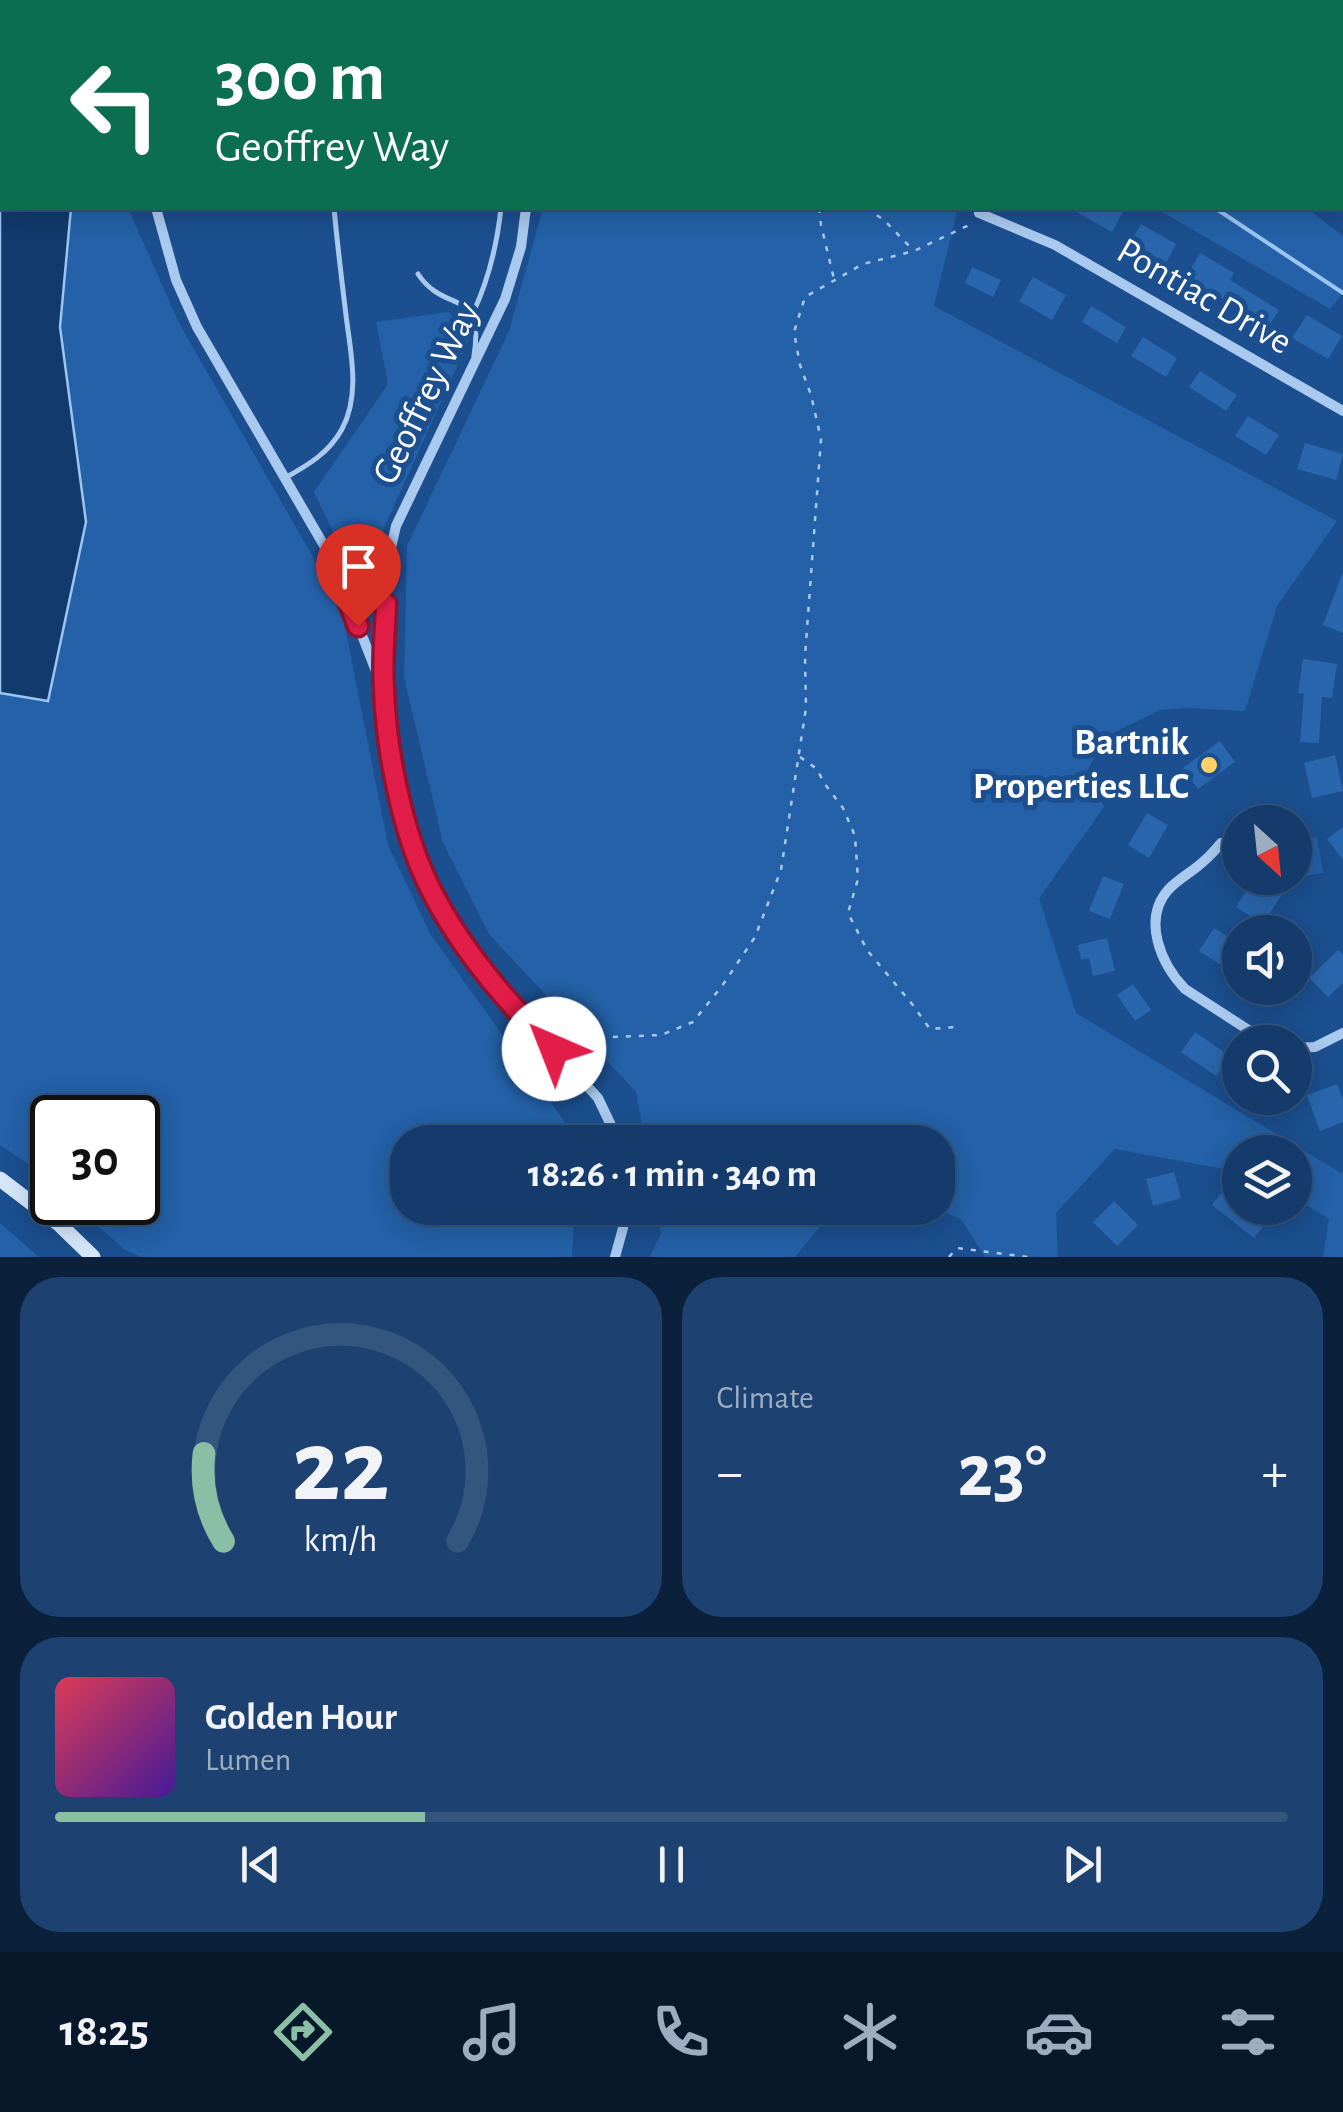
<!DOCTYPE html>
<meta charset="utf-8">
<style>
body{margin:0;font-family:"Alegreya Sans",sans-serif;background:#1d4271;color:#f1f3f6;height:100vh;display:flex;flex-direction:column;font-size:38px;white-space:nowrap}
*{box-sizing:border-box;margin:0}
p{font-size:32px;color:#9dadc1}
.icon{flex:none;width:55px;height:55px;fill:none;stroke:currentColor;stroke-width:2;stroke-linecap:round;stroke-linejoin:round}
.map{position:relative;height:1257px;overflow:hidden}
.sheet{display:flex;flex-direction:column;gap:20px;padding:20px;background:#0b203b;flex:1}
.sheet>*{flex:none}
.hud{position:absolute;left:0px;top:0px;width:1345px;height:210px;box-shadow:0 5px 25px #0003,0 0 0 2px #33557e;background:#0b6e4f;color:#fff;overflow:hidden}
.needle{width:65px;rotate:153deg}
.buttons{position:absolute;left:1222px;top:805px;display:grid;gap:20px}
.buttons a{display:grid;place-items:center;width:90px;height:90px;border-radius:50%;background:#143b6b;box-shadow:0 5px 25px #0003,0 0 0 2px #33557e;font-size:50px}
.speed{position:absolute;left:30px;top:1095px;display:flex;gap:20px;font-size:50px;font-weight:700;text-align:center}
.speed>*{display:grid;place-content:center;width:130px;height:130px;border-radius:50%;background:#143b6b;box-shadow:0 5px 25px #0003,0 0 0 2px #33557e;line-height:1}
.speed .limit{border:5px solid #111;border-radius:15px;background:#fff;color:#111}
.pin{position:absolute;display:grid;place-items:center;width:85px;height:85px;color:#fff;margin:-102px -42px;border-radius:50% 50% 50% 0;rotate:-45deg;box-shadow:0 0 10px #0007}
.pin .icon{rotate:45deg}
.me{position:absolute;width:110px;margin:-55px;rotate:316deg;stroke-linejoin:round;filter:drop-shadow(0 0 8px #0008)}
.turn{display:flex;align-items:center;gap:35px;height:210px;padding:0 50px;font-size:45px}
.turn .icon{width:130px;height:130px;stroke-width:2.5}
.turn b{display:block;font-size:70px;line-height:85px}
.big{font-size:75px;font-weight:600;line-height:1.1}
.sheet .card{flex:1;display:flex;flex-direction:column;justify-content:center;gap:15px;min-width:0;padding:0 35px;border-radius:40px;background:#1d4271}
.sheet .dial{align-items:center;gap:0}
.dial svg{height:260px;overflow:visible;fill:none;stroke:#33557e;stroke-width:7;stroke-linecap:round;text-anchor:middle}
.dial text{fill:#f1f3f6;stroke:none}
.song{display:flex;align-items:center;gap:30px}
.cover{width:120px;height:120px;border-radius:15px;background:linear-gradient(135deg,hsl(350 70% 55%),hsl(260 70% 35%))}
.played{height:10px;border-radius:5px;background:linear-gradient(90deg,#8abfa5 30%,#33557e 30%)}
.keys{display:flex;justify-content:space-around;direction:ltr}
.heat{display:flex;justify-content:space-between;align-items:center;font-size:55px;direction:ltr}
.sheet .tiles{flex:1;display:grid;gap:20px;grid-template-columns:1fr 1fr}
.card:last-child{grid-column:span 2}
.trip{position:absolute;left:390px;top:1125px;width:565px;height:100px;border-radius:40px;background:#143b6b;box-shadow:0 5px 25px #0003,0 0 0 2px #33557e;font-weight:600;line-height:100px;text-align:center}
.tabs{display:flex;height:160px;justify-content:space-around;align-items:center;background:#08182b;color:#9dadc1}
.tabs .icon{width:70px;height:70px}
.tabs .current{color:#8abfa5}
.tabs b{font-size:45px;color:#f1f3f6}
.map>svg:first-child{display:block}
.green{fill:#2461a8}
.water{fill:#123a6d;stroke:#9cc4f0;stroke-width:2.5}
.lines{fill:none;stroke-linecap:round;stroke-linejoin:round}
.stream{stroke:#9cc4f0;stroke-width:4}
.building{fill:#2a66ad}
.path{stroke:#a9c9ee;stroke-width:2.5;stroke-dasharray:5 8;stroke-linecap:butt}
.service{stroke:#a9c9ee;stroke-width:5}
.minor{stroke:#a9c9ee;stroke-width:10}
.secondary{stroke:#d6e6fa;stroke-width:15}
.route-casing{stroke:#92132f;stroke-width:25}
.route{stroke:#e11d48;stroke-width:18}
.poi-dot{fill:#ffd166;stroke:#1b4f8f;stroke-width:4}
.labels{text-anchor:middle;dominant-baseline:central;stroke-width:10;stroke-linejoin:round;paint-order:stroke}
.street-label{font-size:38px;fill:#fff;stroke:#1b4f8f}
.poi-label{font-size:38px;font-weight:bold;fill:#fff;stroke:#1b4f8f;text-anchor:end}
</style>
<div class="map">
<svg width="1343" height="1257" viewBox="0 0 1343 1257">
<rect width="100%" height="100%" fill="#1b4f8f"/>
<path class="green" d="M530 0H1159L1157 2H531Z
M71 208H128L179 323 341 606 388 845 431 935 579 1142H408V1208H575L572 1257H141L125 1250 72 1203 138 1202V1118H52V1185L30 1165 0 1145V693L48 701 86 522 60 327Z
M543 208H958L934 306 1337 521 1277 606 1245 711 1188 708 1160 710 1115 732 1101 746 1087 771 1104 807 1039 898 1076 1013 1341 1173 1343 1171V1257H1323L1329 1219 1295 1198V1152H1240V1172L1115 1149 1056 1213 1058 1257H985L961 1219 934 1208H938V1142H645L636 1092 489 934 443 843 404 677 407 546 509 331Z
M1155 208H1307L1343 236V293L1330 309Z
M448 312 472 333 375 548 342 551 314 492 388 384 376 322Z
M1317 837 1323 873 1299 877 1295 841Z
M656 1208H835L795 1257H650L661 1233Z
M0 1223 39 1257H0Z"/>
<path class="water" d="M0 0H64L65 2H2V208H71L60 327 86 522 48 701 0 693Z"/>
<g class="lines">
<path class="stream" d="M828 0V2
M1215 208 1343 293"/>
</g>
<path class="building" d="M1069 208H1115L1123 212 1112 232Z
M1141 224 1176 244 1166 263 1130 243Z
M1200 253 1234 273 1230 280 1279 310 1268 327 1186 277Z
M972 267 1001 280 993 297 965 283Z
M1033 277 1066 295 1052 320 1019 301Z
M1091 306 1126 327 1117 343 1082 322Z
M1307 315 1342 336 1328 359 1292 338Z
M1143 337 1177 358 1166 377 1131 356Z
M1200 371 1237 395 1226 411 1189 387Z
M1248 416 1279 435 1266 455 1235 436Z
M1305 443 1343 454 1336 480 1297 469Z
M1342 574H1343V633L1323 625Z
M1303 659 1337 664 1332 698 1322 697 1319 743 1300 742 1304 694 1298 693Z
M1220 741 1235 762 1198 789 1183 768Z
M1335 755 1343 791 1312 798 1304 763Z
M1147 813 1168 825 1149 858 1128 845Z
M1343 827V860L1327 839Z
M1103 876 1124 884 1110 919 1089 911Z
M1254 878H1282L1290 882 1263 924 1236 907Z
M1214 928 1240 944V959L1232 972 1199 951Z
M1107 938 1115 971 1093 976 1089 958 1081 960 1078 945Z
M1338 950 1343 955V983L1328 997 1309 978Z
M1133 984 1151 1010 1135 1021 1117 995Z
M1253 988H1291L1281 1005Z
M1195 1032 1230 1056 1216 1076 1181 1052Z
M1337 1084 1343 1099V1122L1320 1131 1307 1095Z
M1174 1172 1181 1198 1153 1206 1146 1179Z
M1227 1185 1240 1195V1208H1256L1270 1218 1254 1238 1212 1205Z
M1114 1201 1138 1225 1117 1246 1093 1222Z"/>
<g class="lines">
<path class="path" d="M764 0 765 2
M816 0V2
M855 0 856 2
M1201 0 1202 2
M846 2 848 0
M819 208 821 225 834 279
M866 208 884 220 913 250
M800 757 817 769 824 783 843 808 855 836 858 879 848 913 867 950 912 1004 930 1029 955 1027
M562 1043 566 1040 586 1038 661 1035 693 1022 722 986 755 937 781 870 806 708 805 656 821 439 811 395 800 365 794 332 805 297 863 264 914 251 967 226 971 221
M949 1257 957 1248 1028 1257"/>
<path class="service" d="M310 0V2
M479 0V2
M418 274C445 315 485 286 474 356
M473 313C489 279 497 245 501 208
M285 478C308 465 329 453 342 429 362 392 349 346 345 307 341 274 337 241 334 208"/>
<path class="minor" d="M504 0V2
M137 2V0
M1342 112H1343
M156 208 176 280 197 327 333 561 381 684
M526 208 521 247 505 299 396 526 387 565 384 690 398 792 413 848 428 884 447 919 488 977 598 1098 619 1142
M979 213 1055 245 1343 411
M336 564 351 579 386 604
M1221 843C1216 849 1211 855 1205 860 1194 871 1179 878 1168 890 1142 920 1161 964 1185 989L1267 1042
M1295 1048 1315 1047 1343 1033
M615 1257 623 1228 624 1208"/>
<path class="secondary" d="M0 1179 59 1224 93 1257"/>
</g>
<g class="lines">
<g class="route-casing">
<path id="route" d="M358 626 333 561 352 579 386 604C385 633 382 661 384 689 386 749 402 830 428 884 458 946 505 1001 554 1049"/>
</g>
<use href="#route" class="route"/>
</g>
<circle class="poi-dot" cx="1209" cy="765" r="10"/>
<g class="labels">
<g class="street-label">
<text transform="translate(1204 297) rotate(30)">Pontiac Drive</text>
<text transform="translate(427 393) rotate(-64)">Geoffrey Way</text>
</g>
<g class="poi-label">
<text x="1189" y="743">Bartnik<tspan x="1189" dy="44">Properties LLC</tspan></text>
</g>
</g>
</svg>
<div class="buttons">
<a><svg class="needle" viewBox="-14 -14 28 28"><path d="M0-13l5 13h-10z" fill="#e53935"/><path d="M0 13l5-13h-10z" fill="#9dadc1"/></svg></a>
<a><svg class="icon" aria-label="sound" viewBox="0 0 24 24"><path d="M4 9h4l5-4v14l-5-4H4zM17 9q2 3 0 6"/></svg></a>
<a><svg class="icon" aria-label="search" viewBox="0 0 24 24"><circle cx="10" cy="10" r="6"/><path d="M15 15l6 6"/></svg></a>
<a><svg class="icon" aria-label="layers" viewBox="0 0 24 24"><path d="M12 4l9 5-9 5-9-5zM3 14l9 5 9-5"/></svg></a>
</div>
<div class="speed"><div class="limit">30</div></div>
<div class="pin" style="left:358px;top:626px;background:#d93025"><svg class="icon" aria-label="arrive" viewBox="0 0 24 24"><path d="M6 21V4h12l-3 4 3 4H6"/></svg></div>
<svg class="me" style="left:554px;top:1049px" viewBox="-20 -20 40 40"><circle r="19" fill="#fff"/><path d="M0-13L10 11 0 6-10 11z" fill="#e11d48"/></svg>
<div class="trip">18:26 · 1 min · 340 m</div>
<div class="hud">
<div class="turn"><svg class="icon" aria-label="left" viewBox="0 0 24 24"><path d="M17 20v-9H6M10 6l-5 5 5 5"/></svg><div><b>300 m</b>Geoffrey Way</div></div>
</div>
</div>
<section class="sheet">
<div class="tiles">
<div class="card dial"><svg viewBox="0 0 100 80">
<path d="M14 69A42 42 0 1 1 86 69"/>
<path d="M14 69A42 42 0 0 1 8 42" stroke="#8abfa5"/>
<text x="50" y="56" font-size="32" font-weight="700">22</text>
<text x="50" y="72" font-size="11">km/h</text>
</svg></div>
<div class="card"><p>Climate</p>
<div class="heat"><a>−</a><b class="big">23°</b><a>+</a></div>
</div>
<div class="card">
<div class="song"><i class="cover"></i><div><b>Golden Hour</b><p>Lumen</p></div></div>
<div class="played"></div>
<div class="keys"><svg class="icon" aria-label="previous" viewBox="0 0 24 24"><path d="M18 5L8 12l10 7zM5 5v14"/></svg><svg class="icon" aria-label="pause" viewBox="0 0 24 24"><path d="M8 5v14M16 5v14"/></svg><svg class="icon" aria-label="next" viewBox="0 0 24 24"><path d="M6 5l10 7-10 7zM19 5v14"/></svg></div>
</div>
</div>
</section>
<nav class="tabs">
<b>18:25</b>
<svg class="icon current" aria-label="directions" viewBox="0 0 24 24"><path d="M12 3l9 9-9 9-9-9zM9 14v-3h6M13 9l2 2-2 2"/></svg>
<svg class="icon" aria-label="music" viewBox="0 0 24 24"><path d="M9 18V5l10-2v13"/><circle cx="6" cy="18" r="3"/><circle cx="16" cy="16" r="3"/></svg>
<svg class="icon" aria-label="phone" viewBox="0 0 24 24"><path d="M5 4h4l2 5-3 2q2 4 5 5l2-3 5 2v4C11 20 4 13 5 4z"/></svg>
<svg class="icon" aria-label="climate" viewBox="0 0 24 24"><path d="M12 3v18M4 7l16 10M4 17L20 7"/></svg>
<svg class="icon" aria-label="car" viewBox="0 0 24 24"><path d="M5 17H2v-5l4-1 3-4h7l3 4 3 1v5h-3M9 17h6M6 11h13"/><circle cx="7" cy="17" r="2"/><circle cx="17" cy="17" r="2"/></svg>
<svg class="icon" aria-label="filters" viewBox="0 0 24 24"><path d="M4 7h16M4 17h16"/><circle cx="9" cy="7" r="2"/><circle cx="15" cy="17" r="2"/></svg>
</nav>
